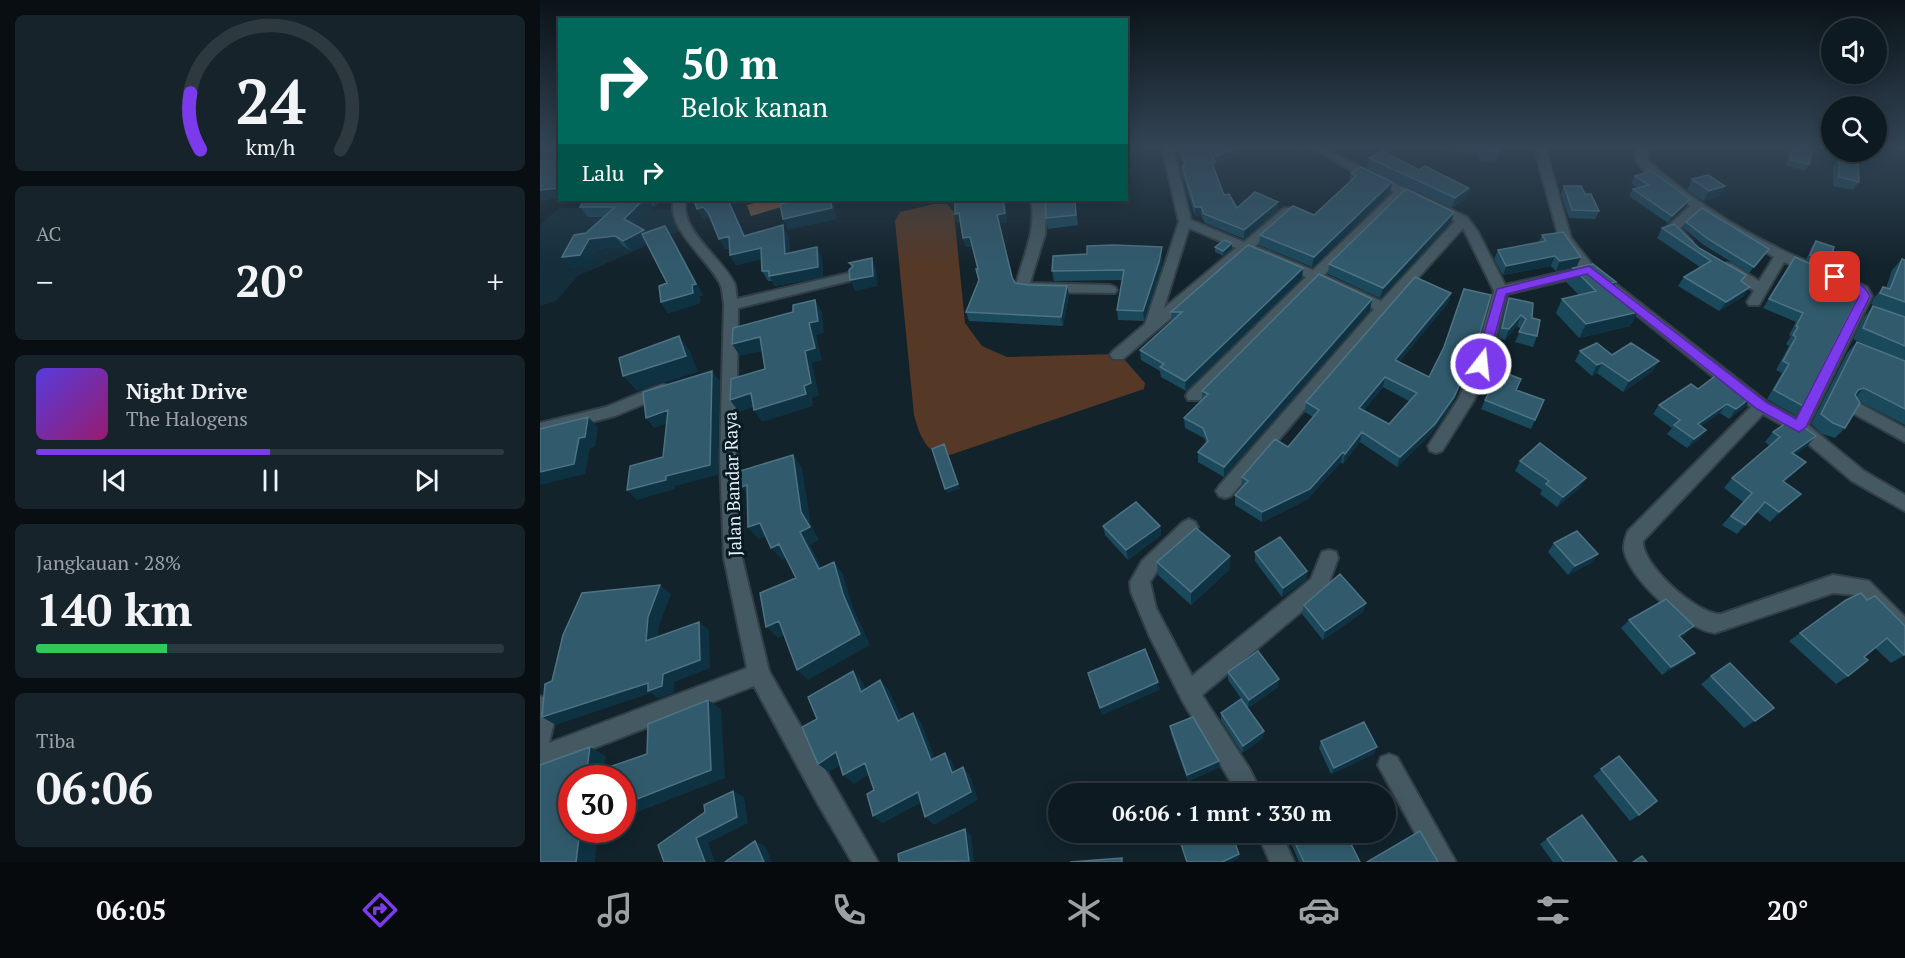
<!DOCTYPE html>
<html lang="id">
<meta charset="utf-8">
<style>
body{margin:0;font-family:"PT Serif",serif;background:#17232a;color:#f1f3f6;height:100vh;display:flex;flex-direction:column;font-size:22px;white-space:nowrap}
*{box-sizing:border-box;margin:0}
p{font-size:20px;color:#9ba1a5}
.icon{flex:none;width:33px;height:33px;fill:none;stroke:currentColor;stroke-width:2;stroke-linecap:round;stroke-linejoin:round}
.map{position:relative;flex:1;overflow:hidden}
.drawer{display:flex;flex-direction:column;gap:15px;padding:15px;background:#080e12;width:540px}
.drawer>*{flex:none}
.guide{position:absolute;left:18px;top:18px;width:570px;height:183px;border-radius:0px;box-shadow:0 3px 15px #0003,0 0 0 2px #2e383f;background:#00695c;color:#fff;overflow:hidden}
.controls{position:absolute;left:1281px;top:18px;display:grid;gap:12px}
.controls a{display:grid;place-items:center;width:66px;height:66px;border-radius:50%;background:#0e1a21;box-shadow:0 3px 15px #0003,0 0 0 2px #2e383f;font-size:30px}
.speed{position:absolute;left:18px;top:765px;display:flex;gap:12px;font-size:30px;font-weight:700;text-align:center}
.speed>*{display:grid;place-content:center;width:78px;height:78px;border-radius:50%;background:#0e1a21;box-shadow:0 3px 15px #0003,0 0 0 2px #2e383f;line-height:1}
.speed .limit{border:9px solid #d22;background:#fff;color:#111}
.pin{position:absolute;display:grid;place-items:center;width:51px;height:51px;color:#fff;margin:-26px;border-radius:12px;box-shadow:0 3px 9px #0006}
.me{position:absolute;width:66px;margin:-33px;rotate:16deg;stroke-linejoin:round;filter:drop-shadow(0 0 4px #0008)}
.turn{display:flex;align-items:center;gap:21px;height:126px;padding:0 24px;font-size:27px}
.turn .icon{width:78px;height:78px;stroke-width:2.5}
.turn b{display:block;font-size:42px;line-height:51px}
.then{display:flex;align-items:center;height:57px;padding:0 24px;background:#0003;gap:12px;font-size:22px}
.big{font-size:45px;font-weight:700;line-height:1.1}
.drawer .card{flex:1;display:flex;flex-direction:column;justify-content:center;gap:9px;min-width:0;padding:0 21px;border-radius:9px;background:#17232a}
.drawer .dial{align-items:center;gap:0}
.dial svg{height:156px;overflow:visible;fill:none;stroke:#2e383f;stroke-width:7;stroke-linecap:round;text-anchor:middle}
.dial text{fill:#f1f3f6;stroke:none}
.song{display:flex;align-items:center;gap:18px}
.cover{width:72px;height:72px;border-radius:9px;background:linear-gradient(135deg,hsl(250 70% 55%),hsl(320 70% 35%))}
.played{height:6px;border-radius:3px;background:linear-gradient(90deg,#7c3aed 50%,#2e383f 50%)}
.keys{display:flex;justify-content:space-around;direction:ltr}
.heat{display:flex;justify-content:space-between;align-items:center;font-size:33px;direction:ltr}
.charge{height:9px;border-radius:4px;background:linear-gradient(90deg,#34c759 28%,#2e383f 0)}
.trip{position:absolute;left:508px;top:783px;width:348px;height:60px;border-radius:30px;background:#0e1a21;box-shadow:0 3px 15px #0003,0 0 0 2px #2e383f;font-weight:700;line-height:60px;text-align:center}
.dock{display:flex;height:96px;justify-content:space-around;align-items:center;background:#060a0d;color:#9ba1a5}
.dock .icon{width:42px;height:42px}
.dock .selected{color:#7c3aed}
.dock b{font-size:27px;color:#f1f3f6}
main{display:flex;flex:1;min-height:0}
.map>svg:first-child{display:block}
.built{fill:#142e3b}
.green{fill:#553825}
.water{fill:#78543c}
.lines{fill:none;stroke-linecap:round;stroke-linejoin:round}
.minor-casing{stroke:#333f46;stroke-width:4}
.minor{fill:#455963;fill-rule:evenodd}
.wall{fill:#1b495c;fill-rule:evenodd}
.shaded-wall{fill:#0e3242}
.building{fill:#315b6d;stroke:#4e7383;stroke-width:1.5;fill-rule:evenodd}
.route{fill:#7c3aed;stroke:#51269a;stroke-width:1.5}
.labels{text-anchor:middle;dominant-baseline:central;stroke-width:6;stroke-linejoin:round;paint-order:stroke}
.street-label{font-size:18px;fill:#e7f3f9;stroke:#081a22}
</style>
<main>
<section class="drawer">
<div class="card dial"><svg viewBox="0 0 100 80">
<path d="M14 69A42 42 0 1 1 86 69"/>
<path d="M14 69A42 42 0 0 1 9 40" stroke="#7c3aed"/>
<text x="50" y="56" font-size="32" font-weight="700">24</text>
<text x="50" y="72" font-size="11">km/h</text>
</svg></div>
<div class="card"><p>AC</p>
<div class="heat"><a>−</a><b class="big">20°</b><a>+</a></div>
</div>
<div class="card">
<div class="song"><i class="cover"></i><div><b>Night Drive</b><p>The Halogens</p></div></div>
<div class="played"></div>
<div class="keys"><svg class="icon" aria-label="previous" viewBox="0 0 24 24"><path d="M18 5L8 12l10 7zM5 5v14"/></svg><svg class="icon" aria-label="pause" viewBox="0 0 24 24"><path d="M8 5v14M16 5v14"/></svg><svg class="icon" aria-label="next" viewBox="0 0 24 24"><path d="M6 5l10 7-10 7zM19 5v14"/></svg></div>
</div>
<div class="card"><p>Jangkauan · 28%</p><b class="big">140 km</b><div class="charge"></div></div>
<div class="card"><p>Tiba</p><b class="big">06:06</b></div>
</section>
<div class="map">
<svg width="1365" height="862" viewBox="0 0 1365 862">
<rect width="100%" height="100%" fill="#12232c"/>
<path class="built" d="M62 207 129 209 138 207 146 228 38 276 16 301 0 306V225L19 208Z"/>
<path class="green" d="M394 204H407L414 212 425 323 442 346 467 357 573 354 584 359 605 383 604 389 410 455C386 457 379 433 374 415L355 221 360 212Z"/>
<path class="water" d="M225 200H262V201L211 216 207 205Z"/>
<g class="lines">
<g class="minor-casing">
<path id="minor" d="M622 147H633L651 220 704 242 744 208H752L754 211 752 214 715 246 773 270 854 192 816 173 770 147H784L824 169 927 217 938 232 965 285 1040 268 1019 238 994 147H1005L1031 238 1054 267 1227 402 1256 418 1318 296 1294 280 1301 276 1327 287 1332 296 1268 425 1324 471 1365 495V511L1312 481 1253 431 1223 414 1103 541C1101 565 1158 615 1181 614L1293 575 1329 581 1365 617V640L1358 638 1317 595 1293 593 1175 633C1146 630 1089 579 1084 550 1083 543 1086 537 1088 531L1211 407 1047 275 967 294 949 364 934 400 902 451 896 453 890 451 888 446 919 398 933 364 954 291 923 228 848 311 691 496 685 498 679 496 676 491 679 486 834 309 777 282 660 400H648L646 396 648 392 766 277 707 253 583 359H573L570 355 573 351 605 324 639 222ZM863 196 915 221 841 301 784 275ZM649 228 696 248 624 308Z
M1100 147H1110L1107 160C1156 204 1214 240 1276 265L1278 268 1276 271H1266L1244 262 1219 305H1209L1207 302 1214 291 1180 267 1187 263 1192 264 1219 281 1234 257 1158 212 1140 228 1152 241 1145 245C1137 243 1129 235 1127 227L1150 206C1136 197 1095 171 1095 154Z
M134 200H146C138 230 185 260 195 285 196 289 196 295 197 299L309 273 316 277 309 281 198 308 196 458 202 558 229 671 338 862H312L278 804 214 686 0 769V696L8 699 15 718 9 743 207 668 184 558 180 458 184 305C183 299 183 291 181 286 172 262 125 229 134 200Z
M491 200H503L506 213 505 234 490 283 570 285 575 287 577 290 575 293 491 292 478 288 476 285C483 255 497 232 491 200Z
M122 384 128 386 130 390 128 394 75 416 0 435V423L66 407Z
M1315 401 1365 428V442L1309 411 1307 407 1309 403Z
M649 519 655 522 658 527 655 532 621 565 610 582 616 608 652 676 771 579 782 552 789 550 796 552 798 558 786 591 662 695 709 768 722 794H698L643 702 609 635 591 592 590 582 602 561 643 522Z
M849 754 857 757 916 862H891L838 765 841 757Z
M717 832H741L754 862H730Z"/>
</g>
<use href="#minor" class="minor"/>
</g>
<path class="wall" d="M0 147H20V198L0 200 14 160H0Z
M636 147H699V155L675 165V170L684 195 697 208 738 202V210L704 239 665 223 661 215 655 216 642 175V166H643Z
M754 147H770L769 149 759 151Z
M898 147H959V152L956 162 939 160V155L897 149Z
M1113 147H1140L1120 150Z
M1250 147H1273L1269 164 1265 170 1246 166Z
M829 158 879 170 929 188 927 198 912 208 827 168Z
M1299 158 1319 182 1313 190 1293 186V167Z
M811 173 852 182 850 193 772 267 719 245 720 235 774 215 809 183Z
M1095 176 1146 206 1128 223 1089 196 1093 189 1098 188 1091 183Z
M1152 179 1185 186 1179 196 1163 201 1147 190Z
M1024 186 1045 194 1059 211 1055 219 1029 218 1021 194Z
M23 200H123L116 206H113L94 225 104 230 105 233 125 226 132 236 163 295 159 296 160 303 128 313 121 302 127 283 106 242 91 251 83 246 56 249 48 265 30 267 46 233 64 217H48L40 207 44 201H24Z
M154 200H188L205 236 248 235 250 253 282 258 283 277 235 286 232 281H228L222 271 221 259 196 265 190 255V248L185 249 169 217 163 219Z
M415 200H467V202L465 203 467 222 459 223 472 278 475 283 529 295 523 326 429 321 426 312 439 280 438 269 433 246 426 247 423 238 421 222 417 223 415 214Z
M535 200 538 225 508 229 506 218Z
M914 212 911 222 840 298 788 274 789 264Z
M1146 222 1229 249 1209 273 1164 245 1143 228Z
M1122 228 1159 248 1204 296 1179 311 1138 286 1144 277 1160 267 1117 238Z
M1002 235 1041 257 1036 267 1016 271 1011 266 963 275 954 259 958 250 999 242Z
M1276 241 1289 263 1285 268 1266 260 1272 246Z
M675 247 692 249 683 256 675 252Z
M1255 257 1323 287 1263 406 1255 415 1227 399 1242 373 1236 370 1249 346 1246 344 1251 336 1249 335 1256 322 1223 308Z
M622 258 620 272 604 321 578 320 577 310 582 280 514 281 512 271Z
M1362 259 1365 260V425L1319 401 1305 428 1295 438 1282 434 1271 424 1307 353 1317 342 1346 353 1313 339 1324 317 1333 306 1361 316 1331 304 1334 298 1343 287 1346 288 1352 270Z
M763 268 762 278 646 391 621 377 620 371 601 360 600 350 632 321 631 312Z
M1033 268 1076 282 1073 288 1098 312 1090 326 1039 338 1016 313 1022 299 1039 295 1026 282Z
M911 293 908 303 859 362 889 377 931 363 911 407 891 434 857 467 820 442 803 464 801 462 768 499 722 522 695 505V495L702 488 701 487 702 477 748 447 773 417 765 412 766 402ZM843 387 869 401 849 424 824 410Z
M969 298 992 318 997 336 993 347 975 342 981 329 977 326 965 340 958 338 965 309Z
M832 299 830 310 684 477 658 462V452L666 443 664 438 645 428 644 418 662 400V391Z
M1040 351 1072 355 1113 371 1083 392 1057 373 1052 376 1035 361Z
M1158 389 1206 406 1189 419 1180 413 1161 426 1166 430 1159 439 1147 448 1127 434 1132 428 1113 414 1119 405Z
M977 390 1004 400 991 429 941 409 945 400Z
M1233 432 1267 446 1255 455 1257 471 1244 482 1261 494 1230 522 1217 512 1197 534 1182 525 1203 502 1184 488 1192 478 1230 446 1225 442Z
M980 461 1040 488 1017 507 1000 494 1002 490 975 471Z
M563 526H620L621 535 588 560 565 535Z
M1014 543 1058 554 1051 563 1028 575 1008 552Z
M715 552 767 571 766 580 742 597 715 561Z
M617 562 690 569 651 605 618 575Z
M1306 600 1365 655 1351 663 1335 648 1324 657 1308 676 1296 684 1249 641Z
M826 603 823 612 783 640 762 614 764 605Z
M1089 620 1145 635 1140 638 1145 661 1122 675 1081 628Z
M688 672 738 687 708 708 688 680Z
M1171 676 1234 708 1204 728 1161 684Z
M681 713 724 731 723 738 702 753 681 720Z
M630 726 679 761 680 767 648 781 631 734Z
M781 741 834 754 791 774 779 748Z
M1079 756 1099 815 1090 821 1053 776Z
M1042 815 1077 862H1013L1000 844Z
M746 832H805L820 862H759Z"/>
<path class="shaded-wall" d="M699 147V155L675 165V171H672L673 157Z
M760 147H770L769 149 759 151Z
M1122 147H1140L1120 150Z
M852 182 850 193 772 267 774 257Z
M1185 186 1179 196 1163 201 1169 191Z
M20 188 16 191 20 195V198L0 200V190Z
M929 188 927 198 912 208 915 198Z
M1150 199 1146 206 1128 223 1132 216Z
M103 200H109L113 206 91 229 84 219Z
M112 200H123L116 206Z
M188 200 190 203 210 246 204 236Z
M290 200H292L294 204 297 219 248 230 243 219Z
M463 200H467V202L465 203 467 222 459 223 457 215Z
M738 202V210L704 239V230Z
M163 207 169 217 163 219 157 209Z
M655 207H661V215L655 216Z
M914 212 911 222 840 298 843 288Z
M419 213 422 222 417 223 415 214Z
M243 225 248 235 251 264 245 254Z
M125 226 132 236 163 295 159 296 160 303 128 313 121 302 152 285Z
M104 230 110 240 91 251 83 241Z
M75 236 83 246 56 249 48 265 30 267 22 257 49 239Z
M189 236 195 246 185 249 179 239Z
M430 237 433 246 426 247 423 238Z
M692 243V249L683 256V251Z
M277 247 282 258 283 277 235 286 229 276Z
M622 247V258L620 272 604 321 603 311Z
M221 248 226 258 196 265 190 255Z
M1015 256 1011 266 963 275 966 266Z
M1041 257 1036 267 1016 271 1020 261Z
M332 258 336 269 338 286 315 291 310 280Z
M763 268 762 278 646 391 645 381Z
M1076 282 1069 296 1068 284Z
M527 286 529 295 523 326 521 317Z
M1210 287 1204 296 1179 311 1186 302Z
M911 293 908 303 852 370 855 360Z
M832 299 830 310 684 477V467Z
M275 300 282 312 284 333 276 335 282 360 272 363 279 395 272 398 273 406 222 422 214 410 264 386 265 351 269 323Z
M1098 312 1090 326 1039 338 1046 324Z
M981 315 977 326 965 340 969 329Z
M139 336 150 351 158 372 97 391 83 376Z
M220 337 227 350 200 356 192 344Z
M934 353 931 363 911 407 891 434 857 467 860 457Z
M1119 361 1113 371 1083 392 1089 381Z
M1062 363 1057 373 1052 376 1057 365Z
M172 371 180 381 178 475 135 486V489L97 500 87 490 126 476Z
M845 377 843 387 817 418 819 408Z
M1324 388 1314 399 1308 401 1318 390Z
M211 393 220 405 199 412 190 400Z
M1213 396 1206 406 1189 419 1196 409Z
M1187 404 1180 413 1151 433 1158 424Z
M128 410 136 420 114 428 106 418Z
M48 417 58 427 55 447 50 448 45 474 0 485V472L39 438Z
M1166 430 1159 439 1147 448 1154 439Z
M822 432 820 442 803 464 805 454Z
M1276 436 1267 446 1244 463 1252 453Z
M406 449 420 489 408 493 405 489Z
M803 452 801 462 768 499 722 522V512Z
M253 455 262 468 271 525 279 540 270 545 288 580 279 569 260 532 261 512Z
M1266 462 1257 471 1234 491 1243 481Z
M1046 478 1040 488 1017 507 1023 497Z
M207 485 212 499 201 487Z
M1261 494 1251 503 1230 522 1239 512Z
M220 523 230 535 218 539 208 527Z
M620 526 621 535 588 560 586 550Z
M239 544 249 556 242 560 231 548Z
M1058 554 1051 563 1028 575 1035 566Z
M690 556V569L651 605V592Z
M294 562 303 574 312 605 330 645 268 680 257 670 303 594Z
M767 571 766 580 742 597 743 588Z
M120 585 131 594 119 626 117 649 106 641 108 617Z
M826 603 823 612 783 640 785 631Z
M239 621 250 633 238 638 226 627Z
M159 622 169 630 170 668 134 682V693L119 699 111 693 16 725 2 717 108 683 123 674Z
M1154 626 1145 635 1130 644 1139 636Z
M1155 653 1145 661 1122 675 1131 667Z
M313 671 322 681 331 701 321 692Z
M739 679 738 687 708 708 709 700Z
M340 680 349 690 367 730 358 721Z
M618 682 620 690 562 715 560 708Z
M168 700 181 709 185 778 82 818V805Z
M373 713 381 722 399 769 391 760Z
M724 731 723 738 702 753 703 746Z
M50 747 66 756 63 778 46 775Z
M837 747 834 754 791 774 794 768Z
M296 752 307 761 289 772 278 764Z
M405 753 412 761 419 781 412 773Z
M679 761 680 767 648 781 647 775Z
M325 763 335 771 314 784 303 775Z
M423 767 430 776 438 800 394 825 385 817Z
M193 791 204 797 208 823 168 843 175 862H165L156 838Z
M378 792 386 800 343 823 333 816Z
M425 829 431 835 434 862H428Z
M40 830H58L55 862H36Z
M215 841 225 846 232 862H224Z
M699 854V858L692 862H682Z"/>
<path class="building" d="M0 147H20V188L0 190V161H14V151H0Z
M639 147H699L673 157 675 162 672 163 684 195 689 194 697 208 715 192 738 202 704 230 664 214 661 207H655L642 166H646Z
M942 147H959V152L942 150Z
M1253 147H1273L1269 164 1250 160Z
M843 151 879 170 885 166 929 188 915 198 829 158Z
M1318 154 1319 182 1299 177V158Z
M821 167 852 182 774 257 720 235 753 206 774 215 816 176 811 173Z
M1111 171 1150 199 1132 216 1093 189 1109 185 1095 176Z
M1168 175 1185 186 1169 191 1152 179Z
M1024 186H1041L1045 194H1051L1059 211 1032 210Z
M866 189 914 212 843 288 789 264Z
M44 200H103L84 219 104 230 83 241 75 236 49 239 40 255 22 257 34 235 46 233 75 207H40Z
M154 200H188L204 236 243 225 245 254 277 247 278 267 229 276V271H222L221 248 190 255 189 236 179 239 168 212 163 207 157 209Z
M260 200H290L292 208 243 219 240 204Z
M415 200H463L465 213 457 215 472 277 475 283 489 285 527 286 521 317 426 312 439 280 436 269H438L430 237 423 238 419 213 415 214Z
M505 200H535L536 215 506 218Z
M1162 208 1229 249 1214 267 1168 239 1146 222Z
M1134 224 1159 248 1206 275 1201 281 1210 287 1186 302 1144 277 1171 261 1122 228Z
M125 226 156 284 152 285 153 293 121 302 119 286 127 283 102 234Z
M1023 232 1041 257 1020 261 1015 256 966 266 958 250 1006 241 1002 235Z
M684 240 692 243 683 251 675 247Z
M1276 241 1294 247 1289 263 1270 255Z
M574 245 622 247 619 262 603 311 577 310 584 270 512 271 513 256 547 254V246Z
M708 245 763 268 645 381 620 367 624 364 600 350 642 312H631Z
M1255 257 1323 287 1263 406 1234 390 1249 364 1243 361 1256 337 1253 335 1258 327 1256 326 1263 313 1229 299Z
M332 258 333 276 310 280 309 270 313 266 309 263Z
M1362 259 1365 260V302L1340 293 1343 287 1350 289Z
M1053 264 1076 282 1068 284 1098 312 1046 324 1022 299 1056 291 1033 268Z
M779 274 832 299 684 467 658 452 668 441 663 428 644 418 668 394 662 391Z
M875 277 911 293 855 360 889 377 904 347 924 289 951 295 934 353 914 397 895 424 860 457 822 432 805 454 803 452 770 489 722 512 695 495 708 481 702 477 735 439 748 447 779 410 766 402ZM845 377 877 393 849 424 819 408Z
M969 298 993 303 992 318 1000 320 997 336 979 332 986 319 981 315 969 329 962 328Z
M275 300 278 321 269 323 275 348 265 351 271 383 264 386 266 394 214 410 211 393 190 400 191 379 225 369 220 337 192 344 193 328 253 312V305Z
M1333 306 1365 317V346L1323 328Z
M139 336 146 356 83 376 79 358Z
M1317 342 1365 361V409L1324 388 1318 390 1315 395 1320 403 1305 428 1293 423 1281 414Z
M1057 343 1072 355 1091 343 1119 361 1089 381 1062 363 1057 365 1040 351Z
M172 371 170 465 126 476V480L87 490 90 466 123 457 128 410 106 418 103 392Z
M960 371 981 379 976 390 1004 400 995 420 945 400Z
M1182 371 1213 396 1196 409 1187 404 1158 424 1166 430 1154 439 1134 425 1140 420 1119 405 1151 384 1158 389Z
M48 417 45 437 39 438 34 464 0 472V429Z
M1252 419 1276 436 1252 453 1266 462 1243 481 1261 494 1239 512 1225 502 1205 525 1191 516 1212 493 1192 478 1240 437 1233 432Z
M1000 443 1046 478 1023 497 1006 484 1009 481 980 461Z
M404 444 418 484 405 489 392 449Z
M253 455 261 512 270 527 260 532 279 569 294 562 303 594 320 634 257 670 239 621 226 627 220 593 256 578 239 544 231 548 220 523 208 527 207 485 201 487 200 471Z
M596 502 620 526 586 550 563 526Z
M656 528 690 556 651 592 617 562Z
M1037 531 1058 554 1035 566 1014 543Z
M740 537 767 571 743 588 715 552Z
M800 574 826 603 785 631 764 605Z
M120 585 108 617 106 641 159 622 160 660 123 674 122 686 108 691V683L2 717 5 684 12 681 23 635 42 593Z
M1321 593 1327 600 1335 596 1365 626V654L1364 655 1347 638 1324 657 1328 660 1308 676 1260 633 1306 600Z
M1126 599 1154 626 1139 636 1155 653 1131 667 1089 620Z
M605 649 618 682 560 708 548 673Z
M718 651 739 679 709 700 688 672Z
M1190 663 1234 708 1215 721 1171 676Z
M313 671 321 692 340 680 358 721 373 713 391 760 405 753 412 773 423 767 431 792 385 817 378 792 333 816 327 794 334 790 325 763 303 775 296 752 278 764 262 727 277 719 268 697Z
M701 699 724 731 703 746 681 713Z
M168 700 171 770 82 805V778H32V830H40L36 862H0V765L50 747 46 775 107 754 108 724Z
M653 717 679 761 647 775 630 726Z
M824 722 837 747 794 768 781 741Z
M1079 756 1117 801 1099 815 1061 769Z
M797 782 803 794H776Z
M193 791 197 817 156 838 165 862H124L118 845 165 812 164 805Z
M1042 815 1077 862H1024L1007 839Z
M425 829 429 861 359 862 358 854Z
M880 831 898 862H827Z
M637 832H691L699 854 682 862H647Z
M750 832H805L820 862H764Z
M215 841 224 862H185Z
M1102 856 1107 862H1093Z
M582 858V862H530Z"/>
<linearGradient id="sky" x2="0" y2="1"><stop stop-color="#0a1318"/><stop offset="0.55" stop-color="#334556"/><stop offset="1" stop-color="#334556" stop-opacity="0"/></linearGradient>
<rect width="1365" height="267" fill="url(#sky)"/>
<path class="route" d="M1049 266 1226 402 1256 419 1319 296 1309 287 1289 277 1295 274C1309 278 1323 282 1330 296L1266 427 1259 432 1217 409 1047 274 966 294 947 364 945 368H936L935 364 957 289Z"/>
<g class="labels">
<g class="street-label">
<text transform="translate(192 484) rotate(-92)">Jalan Bandar Raya</text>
</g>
</g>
</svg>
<div class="controls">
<a><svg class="icon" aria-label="sound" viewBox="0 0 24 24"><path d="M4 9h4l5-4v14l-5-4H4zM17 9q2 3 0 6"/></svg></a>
<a><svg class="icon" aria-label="search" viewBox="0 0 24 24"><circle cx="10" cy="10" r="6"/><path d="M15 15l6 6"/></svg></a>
</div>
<div class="speed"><div class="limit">30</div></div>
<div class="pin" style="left:1295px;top:277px;background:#d93025"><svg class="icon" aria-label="arrive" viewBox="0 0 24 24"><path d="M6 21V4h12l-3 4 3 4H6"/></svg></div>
<svg class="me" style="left:941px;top:364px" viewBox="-20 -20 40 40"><circle r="17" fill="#7c3aed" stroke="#fff" stroke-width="3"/><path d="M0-11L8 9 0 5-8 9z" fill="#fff"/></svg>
<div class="trip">06:06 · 1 mnt · 330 m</div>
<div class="guide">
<div class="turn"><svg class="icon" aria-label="right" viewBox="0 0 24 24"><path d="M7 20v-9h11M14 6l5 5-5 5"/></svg><div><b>50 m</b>Belok kanan</div></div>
<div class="then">Lalu<svg class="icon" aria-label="right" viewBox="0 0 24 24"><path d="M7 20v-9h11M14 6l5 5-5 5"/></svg></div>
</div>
</div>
</main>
<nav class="dock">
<b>06:05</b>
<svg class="icon selected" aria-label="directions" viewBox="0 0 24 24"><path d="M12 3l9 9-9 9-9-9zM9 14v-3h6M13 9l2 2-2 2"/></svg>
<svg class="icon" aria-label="music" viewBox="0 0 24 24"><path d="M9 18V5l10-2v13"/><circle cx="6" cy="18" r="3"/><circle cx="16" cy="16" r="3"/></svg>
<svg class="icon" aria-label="phone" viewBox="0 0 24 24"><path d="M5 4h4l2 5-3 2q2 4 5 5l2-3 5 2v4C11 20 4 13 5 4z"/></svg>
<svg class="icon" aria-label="climate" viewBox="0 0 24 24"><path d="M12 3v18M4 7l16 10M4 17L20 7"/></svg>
<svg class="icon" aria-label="car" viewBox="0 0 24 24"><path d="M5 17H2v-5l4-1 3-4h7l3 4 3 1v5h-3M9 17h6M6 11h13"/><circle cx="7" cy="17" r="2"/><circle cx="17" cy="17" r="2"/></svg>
<svg class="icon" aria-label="filters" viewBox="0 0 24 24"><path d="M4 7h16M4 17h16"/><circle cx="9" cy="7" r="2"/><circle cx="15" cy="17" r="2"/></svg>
<b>20°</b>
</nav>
